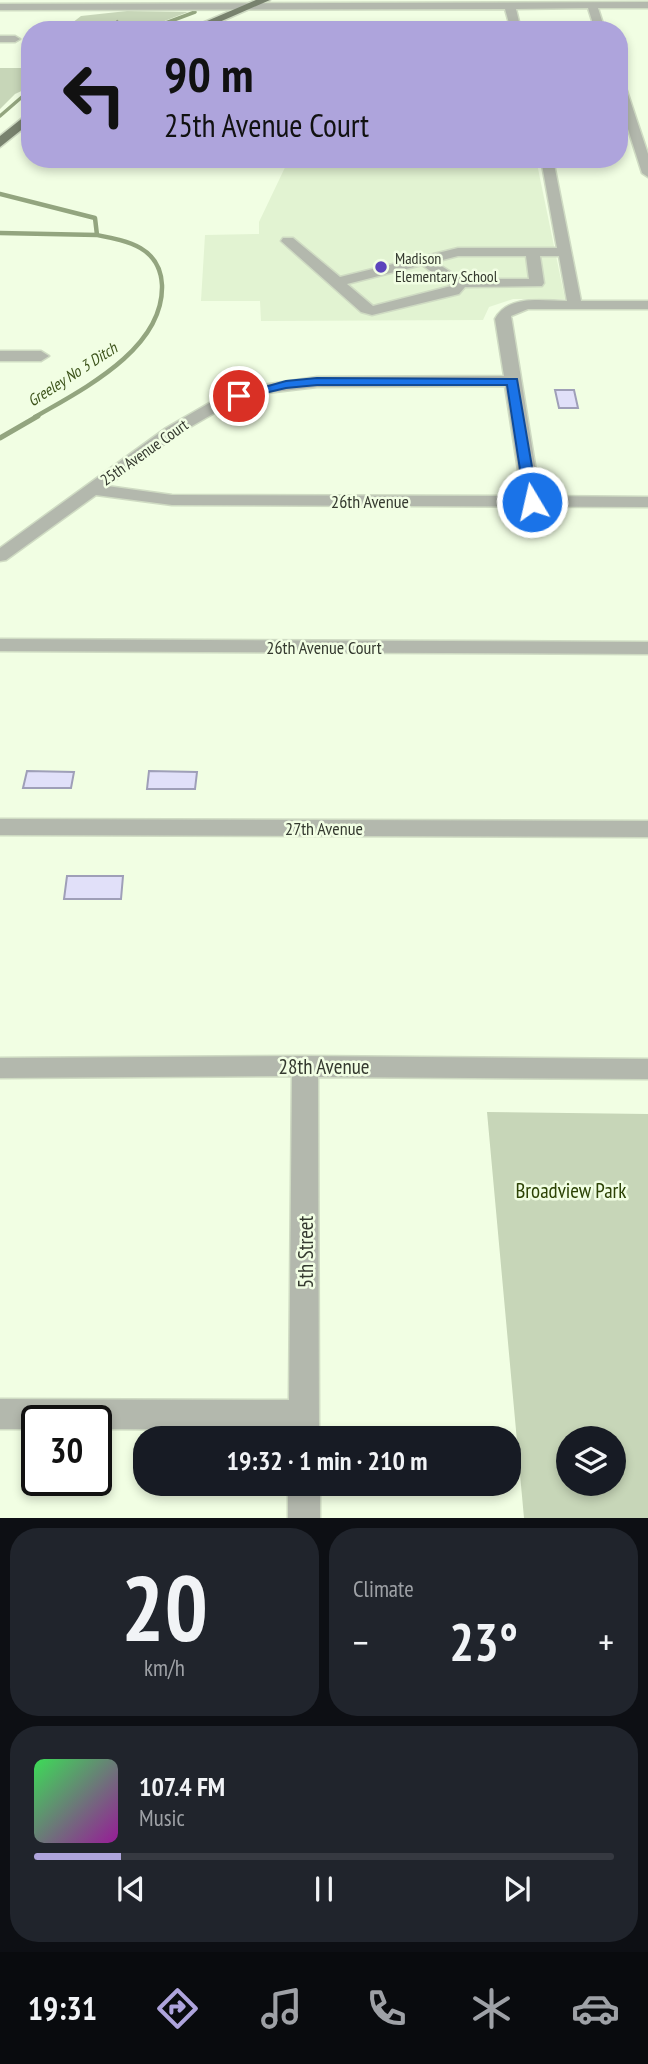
<!DOCTYPE html>
<meta charset="utf-8">
<style>
body{margin:0;font-family:"PT Sans Narrow",sans-serif;background:#20242c;color:#f1f3f6;height:100vh;display:flex;flex-direction:column;font-size:26px;white-space:nowrap}
*{box-sizing:border-box;margin:0}
p{font-size:23px;color:#9ea1a6}
.icon{flex:none;width:38px;height:38px;fill:none;stroke:currentColor;stroke-width:2;stroke-linecap:round;stroke-linejoin:round}
.map{position:relative;height:1518px;overflow:hidden}
.sheet{display:flex;flex-direction:column;gap:10px;padding:10px;background:#0d0f14;flex:1}
.sheet>*{flex:none}
.guide{position:absolute;left:21px;top:21px;width:607px;height:147px;border-radius:28px;box-shadow:0 4px 10px #0003;background:#aea4dc;color:#111;overflow:hidden}
.buttons{position:absolute;left:556px;top:1426px;display:grid;gap:14px}
.buttons a{display:grid;place-items:center;width:70px;height:70px;border-radius:50%;background:#171b24;box-shadow:0 4px 10px #0003;font-size:35px}
.speed{position:absolute;left:21px;top:1405px;display:flex;gap:14px;font-size:35px;font-weight:700;text-align:center}
.speed>*{display:grid;place-content:center;width:91px;height:91px;border-radius:50%;background:#171b24;box-shadow:0 4px 10px #0003;line-height:1}
.speed .limit{border:4px solid #111;border-radius:10px;background:#fff;color:#111}
.pin{position:absolute;display:grid;place-items:center;width:60px;height:60px;color:#fff;margin:-30px;border:4px solid #fff;border-radius:50%;box-shadow:0 2px 7px #0007}
.me{position:absolute;width:77px;margin:-38px;rotate:351deg;stroke-linejoin:round;filter:drop-shadow(0 0 5px #0008)}
.turn{display:flex;align-items:center;gap:24px;height:147px;padding:0 28px;font-size:32px}
.turn .icon{width:91px;height:91px;stroke-width:2.5}
.turn b{display:block;font-size:49px;line-height:60px}
.big{font-size:52px;font-weight:800;line-height:1.1}
.sheet .widget{flex:1;display:flex;flex-direction:column;justify-content:center;gap:10px;min-width:0;padding:0 24px;border-radius:28px;background:#20242c}
.sheet .dial{align-items:center;gap:0}
.dial b{font-size:91px;line-height:1}
.song{display:flex;align-items:center;gap:21px}
.cover{width:84px;height:84px;border-radius:10px;background:linear-gradient(135deg,hsl(130 70% 55%),hsl(300 70% 35%))}
.played{height:7px;border-radius:4px;background:linear-gradient(90deg,#aea4dc 15%,#363941 15%)}
.keys{display:flex;justify-content:space-around;direction:ltr}
.heat{display:flex;justify-content:space-between;align-items:center;font-size:38px;direction:ltr}
.sheet .tiles{flex:1;display:grid;gap:10px;grid-template-columns:1fr 1fr}
.widget:last-child{grid-column:span 2}
.trip{position:absolute;left:133px;top:1426px;width:388px;height:70px;border-radius:28px;background:#171b24;box-shadow:0 4px 10px #0003;font-weight:800;line-height:70px;text-align:center}
.menu{display:flex;height:112px;justify-content:space-around;align-items:center;background:#090b0e;color:#9ea1a6}
.menu .icon{width:49px;height:49px}
.menu .active{color:#aea4dc}
.menu b{font-size:32px;color:#f1f3f6}
.map>svg:first-child{display:block}
.built{fill:#e2f3d2}
.green{fill:#c7d6b8;fill-rule:evenodd}
.lines{fill:none;stroke-linecap:round;stroke-linejoin:round}
.stream-far2{stroke:#93a57f;stroke-width:3.5}
.stream-far1{stroke:#93a57f;stroke-width:4.5}
.stream{stroke:#93a57f;stroke-width:5}
.building{fill:#e1e0f9;stroke:#9f9fb8;stroke-width:2}
.minor-casing{stroke:#cfdbc3;stroke-width:3}
.major-casing{stroke:#cfdbc3;stroke-width:3}
.path{stroke:#99a28f;stroke-width:2;stroke-dasharray:2 2;stroke-linecap:butt}
.minor{fill:#b3b8ad;fill-rule:evenodd}
.major{fill:#78826e;fill-rule:evenodd}
.route{fill:#1a73e8;stroke:#114b97;stroke-width:2}
.poi-dot{fill:#5c44bc;stroke:#f1fee3;stroke-width:2.5}
.labels{text-anchor:middle;dominant-baseline:central;stroke-width:5;stroke-linejoin:round;paint-order:stroke}
.far-poi-label{font-size:16px;fill:#34392f;stroke:#f1fee3;text-anchor:start}
.far-water-label{font-size:16px;font-style:italic;fill:#3c531a;stroke:#f1fee3}
.far-street-label{font-size:16px;fill:#34392f;stroke:#f1fee3}
.street-label{font-size:18px;fill:#34392f;stroke:#f1fee3}
.near-street-label{font-size:21px;fill:#34392f;stroke:#f1fee3}
.near-park-label{font-size:21px;fill:#2c4205;stroke:#f1fee3}
</style>
<div class="map">
<svg width="648" height="1518" viewBox="0 0 648 1518">
<rect width="100%" height="100%" fill="#f1fee3"/>
<path class="built" d="M289 159H536L565 299H513L489 307 483 320 261 321 260 301H201L205 235 259 234V222Z"/>
<path class="green" d="M127 11 188 12 141 30H63L81 16Z
M0 68H30V87L15 94 0 109Z
M487 1112 648 1114V1518H524ZM569 1438H614V1484H569Z"/>
<g class="lines">
<path class="stream-far2" d="M147 30 195 12
M0 116 30 90"/>
<path class="stream-far1" d="M0 194 95 218 97 235C128 241 160 247 162 285 164 349 83 389 35 417
M0 233 97 235"/>
<path class="stream" d="M0 438 38 416"/>
</g>
<path class="building" d="M555 390H574L578 408H559Z
M27 771 74 772 71 788H23Z
M149 771 197 772 195 789H147Z
M67 876H123L121 899H64Z"/>
<g class="lines">
<g class="minor-casing">
<path id="minor" d="M648 2V8H598L605 30H595L588 8 516 9 521 30H511L505 9 0 10V4Z
M0 36H15L20 39 15 42H0Z
M620 85 626 88 648 154V177L642 173 620 104Z
M461 159H511L487 166Z
M541 159H553L581 301H648V309H528L511 316 540 496 648 497V507L172 505 96 495 6 560 0 561V548L166 428 218 398 249 387 317 377 504 376 495 319C508 294 543 301 567 301L559 256H540L544 283 542 286 465 287 459 294 372 315 361 312 281 241 283 238H293L340 277 458 248H557ZM458 256H526L529 279H462L435 262ZM422 265 451 286 373 306 347 284ZM505 386 522 496 172 495 107 486 178 434 230 404 258 394 317 387Z
M0 351H41L49 356 41 361H0Z
M0 639 648 642V654L0 651Z
M0 819 648 821V837L0 835Z
M305 1056 648 1059V1079L318 1077 319 1438H289V1430L96 1429V1421H37V1429H0V1399L289 1400 292 1076 0 1078V1058Z
M288 1484H320V1518H288Z"/>
</g>
<g class="major-casing">
<path id="major" d="M256 0H270L201 30H186Z
M30 112V123L0 147V136Z"/>
</g>
<path class="path" d="M97 30 118 23 117 20"/>
<use href="#minor" class="minor"/>
<use href="#major" class="major"/>
</g>
<path class="route" d="M317 378 517 379 538 502 532 506 525 502 507 385H317L286 388 239 399 233 396 286 381Z"/>
<circle class="poi-dot" cx="381" cy="267" r="7"/>
<g class="labels">
<g class="far-poi-label">
<text x="395" y="258">Madison<tspan x="395" dy="18">Elementary School</tspan></text>
</g>
<g class="far-water-label">
<text transform="translate(72 374) rotate(-33)">Greeley No 3 Ditch</text>
</g>
<g class="far-street-label">
<text transform="translate(144 452) rotate(-35)">25th Avenue Court</text>
</g>
<g class="street-label">
<text x="370" y="501">26th Avenue</text>
<text x="324" y="647">26th Avenue Court</text>
<text x="324" y="828">27th Avenue</text>
</g>
<g class="near-street-label">
<text x="324" y="1066">28th Avenue</text>
<text transform="translate(305 1252) rotate(-90)">5th Street</text>
</g>
<g class="near-park-label">
<text x="571" y="1190">Broadview Park</text>
</g>
</g>
</svg>
<div class="buttons">
<a><svg class="icon" aria-label="layers" viewBox="0 0 24 24"><path d="M12 4l9 5-9 5-9-5zM3 14l9 5 9-5"/></svg></a>
</div>
<div class="speed"><div class="limit">30</div></div>
<div class="pin" style="left:239px;top:396px;background:#d93025"><svg class="icon" aria-label="arrive" viewBox="0 0 24 24"><path d="M6 21V4h12l-3 4 3 4H6"/></svg></div>
<svg class="me" style="left:532px;top:502px" viewBox="-20 -20 40 40"><circle r="17" fill="#1a73e8" stroke="#fff" stroke-width="3"/><path d="M0-11L8 9 0 5-8 9z" fill="#fff"/></svg>
<div class="trip">19:32 · 1 min · 210 m</div>
<div class="guide">
<div class="turn"><svg class="icon" aria-label="left" viewBox="0 0 24 24"><path d="M17 20v-9H6M10 6l-5 5 5 5"/></svg><div><b>90 m</b>25th Avenue Court</div></div>
</div>
</div>
<section class="sheet">
<div class="tiles">
<div class="widget dial"><b>20</b><p>km/h</p></div>
<div class="widget"><p>Climate</p>
<div class="heat"><a>−</a><b class="big">23°</b><a>+</a></div>
</div>
<div class="widget">
<div class="song"><i class="cover"></i><div><b>107.4 FM</b><p>Music</p></div></div>
<div class="played"></div>
<div class="keys"><svg class="icon" aria-label="previous" viewBox="0 0 24 24"><path d="M18 5L8 12l10 7zM5 5v14"/></svg><svg class="icon" aria-label="pause" viewBox="0 0 24 24"><path d="M8 5v14M16 5v14"/></svg><svg class="icon" aria-label="next" viewBox="0 0 24 24"><path d="M6 5l10 7-10 7zM19 5v14"/></svg></div>
</div>
</div>
</section>
<nav class="menu">
<b>19:31</b>
<svg class="icon active" aria-label="directions" viewBox="0 0 24 24"><path d="M12 3l9 9-9 9-9-9zM9 14v-3h6M13 9l2 2-2 2"/></svg>
<svg class="icon" aria-label="music" viewBox="0 0 24 24"><path d="M9 18V5l10-2v13"/><circle cx="6" cy="18" r="3"/><circle cx="16" cy="16" r="3"/></svg>
<svg class="icon" aria-label="phone" viewBox="0 0 24 24"><path d="M5 4h4l2 5-3 2q2 4 5 5l2-3 5 2v4C11 20 4 13 5 4z"/></svg>
<svg class="icon" aria-label="climate" viewBox="0 0 24 24"><path d="M12 3v18M4 7l16 10M4 17L20 7"/></svg>
<svg class="icon" aria-label="car" viewBox="0 0 24 24"><path d="M5 17H2v-5l4-1 3-4h7l3 4 3 1v5h-3M9 17h6M6 11h13"/><circle cx="7" cy="17" r="2"/><circle cx="17" cy="17" r="2"/></svg>
</nav>
